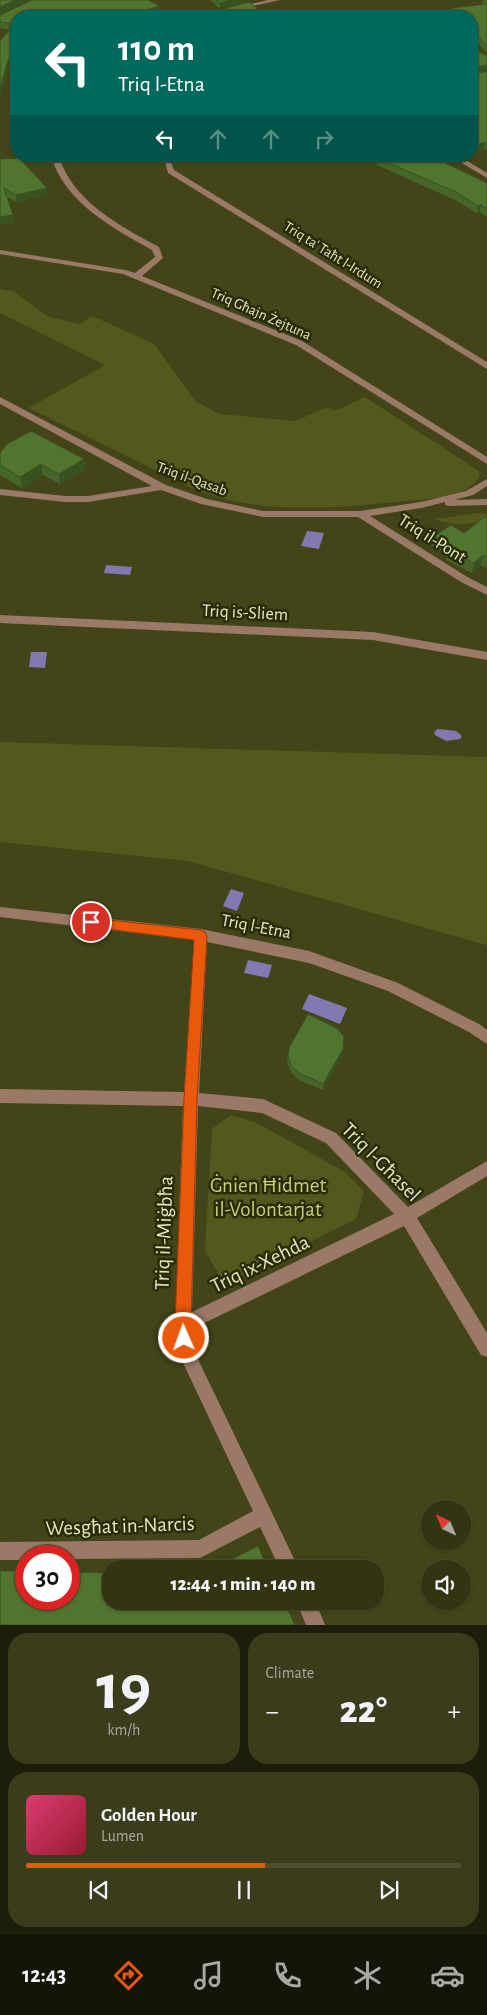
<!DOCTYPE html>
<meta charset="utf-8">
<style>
body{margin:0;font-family:"Alegreya Sans",sans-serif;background:#3a3c1c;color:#f1f3f6;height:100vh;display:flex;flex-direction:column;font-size:19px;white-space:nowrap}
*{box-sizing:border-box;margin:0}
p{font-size:16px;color:#a8aaa0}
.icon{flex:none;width:28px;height:28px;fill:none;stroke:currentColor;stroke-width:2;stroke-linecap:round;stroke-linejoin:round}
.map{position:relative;height:1625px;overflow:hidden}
.details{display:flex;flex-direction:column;gap:8px;padding:8px;background:#1c1d0a;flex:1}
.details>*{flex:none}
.top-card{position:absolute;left:10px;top:10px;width:468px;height:152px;border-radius:20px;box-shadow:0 1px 4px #0004,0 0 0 1px #4d4f33;background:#00695c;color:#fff;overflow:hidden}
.needle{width:32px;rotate:316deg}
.controls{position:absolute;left:421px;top:1500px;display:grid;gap:10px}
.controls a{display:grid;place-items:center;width:50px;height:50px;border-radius:50%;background:#323413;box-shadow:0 1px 4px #0004,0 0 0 1px #4d4f33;font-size:25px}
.speed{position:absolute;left:15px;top:1545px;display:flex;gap:10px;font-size:25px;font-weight:700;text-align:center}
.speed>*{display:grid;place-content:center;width:65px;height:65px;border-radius:50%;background:#323413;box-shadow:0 1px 4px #0004,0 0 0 1px #4d4f33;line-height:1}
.speed .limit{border:8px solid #d22;background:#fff;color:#111}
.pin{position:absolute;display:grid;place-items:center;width:42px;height:42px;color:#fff;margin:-21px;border:2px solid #fff;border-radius:50%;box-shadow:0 1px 5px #0007}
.me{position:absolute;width:55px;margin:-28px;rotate:358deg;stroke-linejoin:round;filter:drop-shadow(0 0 4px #0008)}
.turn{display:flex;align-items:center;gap:18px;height:105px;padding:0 25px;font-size:22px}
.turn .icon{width:65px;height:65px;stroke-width:2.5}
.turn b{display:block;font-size:35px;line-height:42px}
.lanes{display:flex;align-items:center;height:48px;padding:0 25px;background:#0003;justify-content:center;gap:25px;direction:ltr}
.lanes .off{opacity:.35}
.big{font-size:38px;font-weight:800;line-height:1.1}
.details .card{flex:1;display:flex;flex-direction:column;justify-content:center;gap:8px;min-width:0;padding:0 18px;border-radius:20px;background:#3a3c1c}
.details .dial{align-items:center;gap:0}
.dial b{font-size:65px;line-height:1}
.song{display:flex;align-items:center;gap:15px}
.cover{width:60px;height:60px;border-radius:8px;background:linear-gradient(135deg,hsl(340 70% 55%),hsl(350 70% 35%))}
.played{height:5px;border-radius:2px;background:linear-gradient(90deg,#ea580c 55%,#4d4f33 55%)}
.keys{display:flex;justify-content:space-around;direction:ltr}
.heat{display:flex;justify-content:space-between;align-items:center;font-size:28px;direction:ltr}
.details .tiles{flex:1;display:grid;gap:8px;grid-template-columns:1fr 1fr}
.card:last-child{grid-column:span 2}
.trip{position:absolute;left:102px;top:1560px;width:282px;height:50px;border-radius:20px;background:#323413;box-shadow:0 1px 4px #0004,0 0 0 1px #4d4f33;font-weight:800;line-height:50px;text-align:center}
.menu{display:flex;height:80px;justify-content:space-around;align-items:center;background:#141508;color:#a8aaa0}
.menu .icon{width:35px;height:35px}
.menu .on{color:#ea580c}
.menu b{font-size:22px;color:#f1f3f6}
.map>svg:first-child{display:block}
.green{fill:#55581d}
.water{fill:#8379b2}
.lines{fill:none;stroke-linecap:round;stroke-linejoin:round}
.minor{fill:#9a7a67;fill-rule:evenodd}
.wall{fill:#466528}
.shaded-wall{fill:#395221}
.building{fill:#51752f;stroke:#395221}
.route{fill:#ea580c;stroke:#983908}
.labels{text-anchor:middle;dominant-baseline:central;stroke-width:5;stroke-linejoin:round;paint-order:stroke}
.far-street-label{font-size:15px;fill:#e4e8bf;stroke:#292b07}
.street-label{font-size:18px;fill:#e4e8bf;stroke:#292b07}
.near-street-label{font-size:21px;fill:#e4e8bf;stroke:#292b07}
.near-park-label{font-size:21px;fill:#c8ce71;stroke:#292b07}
</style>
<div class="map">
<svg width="487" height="1625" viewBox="0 0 487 1625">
<rect width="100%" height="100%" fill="#434519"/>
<path class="green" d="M0 289 13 291 49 317 80 324 92 316 154 344 196 402 220 414 296 421 327 407 335 411 365 397 479 471 480 475C467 500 430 498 405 501 346 507 287 513 228 500 197 493 169 477 141 463 104 445 66 426 29 408L105 365 0 313Z
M478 513 487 514V518C471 526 452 526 435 519Z
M0 742 487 757V945L188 861 0 842Z
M231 1115 257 1123 345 1172 364 1191 356 1219 241 1276H219L205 1250 212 1129Z"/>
<path class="water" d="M307 531 324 533 319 549 301 546Z
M106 565 132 567 130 575 104 573Z
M31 652H47L45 668 29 667Z
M438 729 456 731 462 736 460 739 446 741 435 735 434 732Z
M231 889 244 893 237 911 223 906Z
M248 960 272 965 268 978 244 973Z
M309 994 347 1008 340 1024 302 1009Z"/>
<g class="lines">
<path class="minor" d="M268 0H280L208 16H197Z
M51 156H59C72 201 120 226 159 247L163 258 142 276 302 341 487 457V464L296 345 123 274 0 254V250L125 270 135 273 155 257 152 250C113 228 65 203 51 156Z
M450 156H459L487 173V178Z
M165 162H171L174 170 487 362V369L168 173Z
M0 397 166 485 207 499 263 511H360L421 502 466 491 487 479V486L473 495 454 500 487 499V505L449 506 445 505V502L421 508 370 516 469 578 487 587V595L461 582 358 517H263L201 504 161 490 88 502H65L0 495V489L65 496H88L152 486 0 404Z
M0 615 373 632 487 652V660L373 640 0 623Z
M0 907 201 929 309 951 398 983 479 1024 487 1030V1044L469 1032 388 991 309 963 207 942 199 1093 263 1099 336 1133 408 1207 487 1161V1176L417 1218 487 1333V1357L481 1355 404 1226 192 1329 193 1349 299 1569H280L260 1527 200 1558 69 1559V1556H26V1560H0V1542L199 1540 253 1511 177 1350 175 1325 183 1106 0 1103V1089L184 1092 194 940 0 917ZM198 1106 262 1113 326 1143 394 1214 192 1312Z
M296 1601H315L325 1625H306Z"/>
</g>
<path class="wall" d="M210 0H243L220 9Z
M487 0V53L471 36V16H452L451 14V8L482 5V1Z
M160 6 161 12 147 16H16V60L11 59 0 96V41L10 30 0 28V15Z
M226 8 267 16H229L226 14Z
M471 47 487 56V150L484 149 471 153Z
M362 156H453V160L445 163 487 183V217L480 212 477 213 455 200 375 164V162Z
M0 159 48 195 16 202 7 197 13 215 14 222 0 224Z
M84 459 85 469 60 484 43 475 22 488 0 475V465Z
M487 515V568L481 565 472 573 446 560 447 554 432 546 434 536 464 533Z
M288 1055 342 1056 323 1090 299 1080 291 1072 287 1061Z"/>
<path class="shaded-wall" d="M15 0H30L0 14V7Z
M232 0H243V4L220 9V3Z
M160 6 161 12 147 16H126Z
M11 52V59L0 96V87Z
M487 65V71L471 74V68Z
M485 142 484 149 471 153V147Z
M444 156H453V160L436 166 437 159Z
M47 188 48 195 16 202V195Z
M481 205 480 212 477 213 478 206Z
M13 215 14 222 0 224V217Z
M84 459 85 469 60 484 59 474Z
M41 464 43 475 22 488 20 477Z
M483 555 481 565 472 573 474 563Z
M343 1049 342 1056 323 1090V1084Z"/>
<path class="building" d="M0 0H15L0 7Z
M32 0H148L160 6 126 16H16V53L11 52 0 87V41L14 24 0 22V15Z
M217 0H232L220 3Z
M484 0H487V46L471 29V16H459L451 8 486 4 482 1Z
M249 2 267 16H237L226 8Z
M277 14 279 16H267Z
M471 47 487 56V65L471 68Z
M487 71V143L485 142 471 147V74L472 75Z
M377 156H444L437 159 487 183V209L481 205 478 206 456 192 375 157Z
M19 158 47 188 16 195 4 188 13 215 0 217V159Z
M31 431 84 459 59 474 41 464 20 477 0 465V453L7 444Z
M487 515V557L483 555 474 563 448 550 452 546 434 536 451 525 464 533Z
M308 1014 338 1029 344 1037 343 1049 323 1084 299 1073 291 1066 288 1055 290 1046Z
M258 1546 268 1569H212Z
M0 1571H26V1599H69V1572L111 1573V1601H284L295 1625H0Z"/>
<path class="route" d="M91 918 201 930 205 932 207 936 197 1099 191 1325 192 1338 190 1343 184 1345 179 1343 175 1325 184 1099 194 940 91 927 87 926 85 922 87 919Z"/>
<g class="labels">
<g class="far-street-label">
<text transform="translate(333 255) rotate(32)">Triq ta' Taħt l-Irdum</text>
<text transform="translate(261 314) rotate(24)">Triq Għajn Żejtuna</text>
<text transform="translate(192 479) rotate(20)">Triq il-Qasab</text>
</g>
<g class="street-label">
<text transform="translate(432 539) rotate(32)">Triq il-Pont</text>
<text transform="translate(245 613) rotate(3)">Triq is-Sliem</text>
<text transform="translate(256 927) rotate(11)">Triq l-Etna</text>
</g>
<g class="near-street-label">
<text transform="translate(381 1162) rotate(45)">Triq l-Għasel</text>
<text transform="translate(164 1233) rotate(-88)">Triq il-Miġbħa</text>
<text transform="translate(260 1264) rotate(-26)">Triq ix-Xehda</text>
<text transform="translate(120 1526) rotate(-2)">Wesgħat in-Narcis</text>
</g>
<g class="near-park-label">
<text x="268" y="1185">Ġnien Ħidmet<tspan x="268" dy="24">il-Volontarjat</tspan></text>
</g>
</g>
</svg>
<div class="controls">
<a><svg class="needle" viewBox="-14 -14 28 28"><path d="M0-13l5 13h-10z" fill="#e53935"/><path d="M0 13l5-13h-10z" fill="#a8aaa0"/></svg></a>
<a><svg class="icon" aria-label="sound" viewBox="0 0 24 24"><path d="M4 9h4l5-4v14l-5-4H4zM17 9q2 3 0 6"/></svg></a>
</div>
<div class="speed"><div class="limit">30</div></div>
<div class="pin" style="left:91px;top:922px;background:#d93025"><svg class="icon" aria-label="arrive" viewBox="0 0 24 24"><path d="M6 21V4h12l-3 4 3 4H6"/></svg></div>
<svg class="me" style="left:184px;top:1338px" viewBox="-20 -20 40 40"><circle r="17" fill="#ea580c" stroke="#fff" stroke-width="3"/><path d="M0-11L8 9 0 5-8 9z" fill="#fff"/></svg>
<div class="trip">12:44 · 1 min · 140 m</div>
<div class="top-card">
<div class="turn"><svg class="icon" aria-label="left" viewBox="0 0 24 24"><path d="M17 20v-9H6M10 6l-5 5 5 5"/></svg><div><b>110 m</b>Triq l-Etna</div></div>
<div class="lanes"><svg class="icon" aria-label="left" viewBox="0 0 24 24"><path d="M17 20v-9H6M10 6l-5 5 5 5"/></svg><svg class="icon off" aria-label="ahead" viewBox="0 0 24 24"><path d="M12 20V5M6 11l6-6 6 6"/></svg><svg class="icon off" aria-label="ahead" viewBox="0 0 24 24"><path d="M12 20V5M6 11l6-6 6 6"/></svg><svg class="icon off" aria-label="right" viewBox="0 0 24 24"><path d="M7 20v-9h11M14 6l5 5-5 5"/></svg></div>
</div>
</div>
<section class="details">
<div class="tiles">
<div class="card dial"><b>19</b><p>km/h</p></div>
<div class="card"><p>Climate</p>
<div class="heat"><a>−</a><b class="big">22°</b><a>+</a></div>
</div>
<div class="card">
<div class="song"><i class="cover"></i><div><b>Golden Hour</b><p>Lumen</p></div></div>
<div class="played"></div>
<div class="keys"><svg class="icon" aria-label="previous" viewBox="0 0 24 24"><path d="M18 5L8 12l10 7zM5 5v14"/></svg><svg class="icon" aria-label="pause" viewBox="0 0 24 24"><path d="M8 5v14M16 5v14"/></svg><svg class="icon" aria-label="next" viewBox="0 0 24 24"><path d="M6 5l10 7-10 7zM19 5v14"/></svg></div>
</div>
</div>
</section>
<nav class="menu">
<b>12:43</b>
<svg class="icon on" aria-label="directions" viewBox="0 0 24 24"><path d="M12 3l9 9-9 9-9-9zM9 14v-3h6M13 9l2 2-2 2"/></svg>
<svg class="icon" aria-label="music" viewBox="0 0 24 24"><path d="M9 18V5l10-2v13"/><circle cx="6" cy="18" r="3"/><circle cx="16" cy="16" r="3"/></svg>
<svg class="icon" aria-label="phone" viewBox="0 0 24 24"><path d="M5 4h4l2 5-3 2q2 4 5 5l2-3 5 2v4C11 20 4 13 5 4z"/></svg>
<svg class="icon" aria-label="climate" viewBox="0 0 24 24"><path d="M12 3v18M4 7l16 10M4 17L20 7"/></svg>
<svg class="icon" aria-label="car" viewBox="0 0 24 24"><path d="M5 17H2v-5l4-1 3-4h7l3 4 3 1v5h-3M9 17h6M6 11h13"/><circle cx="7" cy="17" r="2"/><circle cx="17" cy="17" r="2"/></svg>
</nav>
